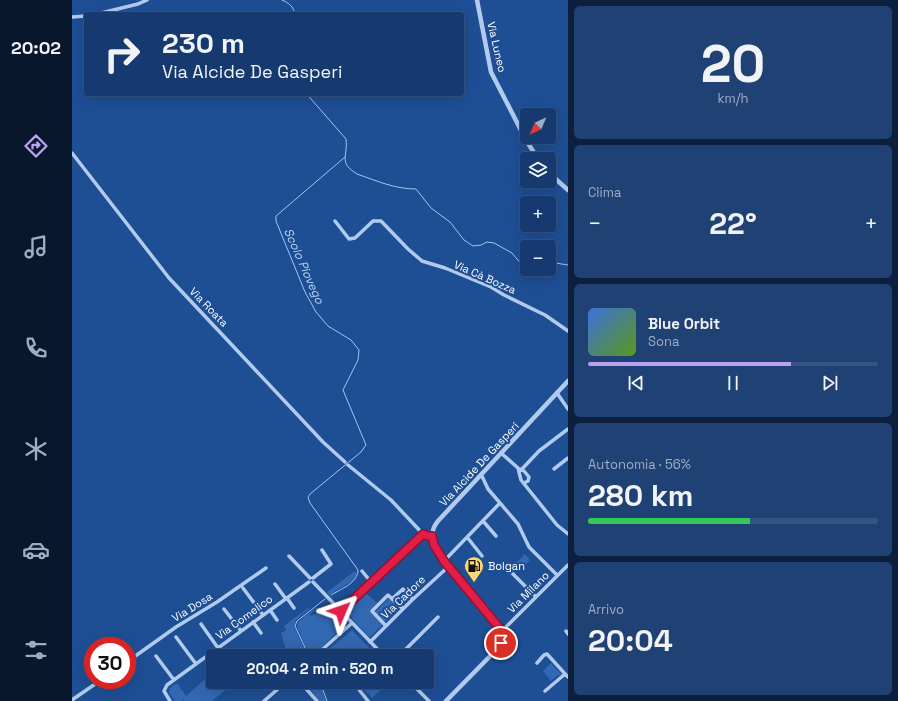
<!DOCTYPE html>
<html lang="it">
<meta charset="utf-8">
<style>
body{margin:0;font-family:"Space Grotesk",sans-serif;background:#1f4174;color:#f1f3f6;height:100vh;display:flex;flex-direction:column;font-size:15px;white-space:nowrap}
*{box-sizing:border-box;margin:0}
p{font-size:13px;color:#9eadc3}
.icon{flex:none;width:22px;height:22px;fill:none;stroke:currentColor;stroke-width:2;stroke-linecap:round;stroke-linejoin:round}
.map{position:relative;flex:1;overflow:hidden}
.panel{display:flex;flex-direction:column;gap:6px;padding:6px;background:#0c203d;width:330px}
.panel>*{flex:none}
.top-card{position:absolute;left:12px;top:12px;width:380px;height:84px;border-radius:4px;box-shadow:0 4px 16px #0002,0 0 0 1px #355482;background:#163a6f;color:#f1f3f6;overflow:hidden}
.needle{width:26px;rotate:224deg}
.fabs{position:absolute;left:448px;top:108px;display:grid;gap:8px}
.fabs a{display:grid;place-items:center;width:36px;height:36px;border-radius:4px;background:#163a6f;box-shadow:0 4px 16px #0002,0 0 0 1px #355482;font-size:20px}
.speed{position:absolute;left:12px;top:637px;display:flex;gap:8px;font-size:20px;font-weight:700;text-align:center}
.speed>*{display:grid;place-content:center;width:52px;height:52px;border-radius:50%;background:#163a6f;box-shadow:0 4px 16px #0002,0 0 0 1px #355482;line-height:1}
.speed .limit{border:6px solid #d22;background:#fff;color:#111}
.pin{position:absolute;display:grid;place-items:center;width:34px;height:34px;color:#fff;margin:-17px;border:2px solid #fff;border-radius:50%;box-shadow:0 1px 4px #0007}
.me{position:absolute;width:44px;margin:-22px;rotate:47deg;stroke-linejoin:round;filter:drop-shadow(0 0 3px #0008)}
.turn{display:flex;align-items:center;gap:14px;height:84px;padding:0 12px;font-size:18px}
.turn .icon{width:52px;height:52px;stroke-width:2.5}
.turn b{display:block;font-size:28px;line-height:34px}
.big{font-size:30px;font-weight:800;line-height:1.1}
.panel .card{flex:1;display:flex;flex-direction:column;justify-content:center;gap:6px;min-width:0;padding:0 14px;border-radius:6px;background:#1f4174}
.panel .dial{align-items:center;gap:0}
.dial b{font-size:52px;line-height:1}
.song{display:flex;align-items:center;gap:12px}
.cover{width:48px;height:48px;border-radius:6px;background:linear-gradient(135deg,hsl(220 70% 55%),hsl(90 70% 35%))}
.played{height:4px;border-radius:2px;background:linear-gradient(90deg,#bca0f2 70%,#355482 70%)}
.keys{display:flex;justify-content:space-around;direction:ltr}
.heat{display:flex;justify-content:space-between;align-items:center;font-size:22px;direction:ltr}
.charge{height:6px;border-radius:3px;background:linear-gradient(90deg,#34c759 56%,#355482 0)}
.trip{position:absolute;left:134px;top:649px;width:228px;height:40px;border-radius:4px;background:#163a6f;box-shadow:0 4px 16px #0002,0 0 0 1px #355482;font-weight:800;line-height:40px;text-align:center}
main{display:flex;flex:1;min-height:0}
.tabs{display:flex;flex-direction:column;width:72px;justify-content:space-around;align-items:center;background:#09172c;color:#9eadc3}
.tabs .icon{width:28px;height:28px}
.tabs .active{color:#bca0f2}
.tabs b{font-size:18px;color:#f1f3f6}
.map>svg:first-child{display:block}
.green{fill:#3267b2}
.lines{fill:none;stroke-linecap:round;stroke-linejoin:round}
.stream{stroke:#a4c5f0;stroke-width:1}
.minor{stroke:#b0cbee;stroke-width:3.5}
.tertiary{stroke:#b0cbee;stroke-width:4.5}
.route-casing{stroke:#92132f;stroke-width:10}
.route{stroke:#e11d48;stroke-width:7}
.labels{text-anchor:middle;dominant-baseline:central;stroke-width:4;stroke-linejoin:round;paint-order:stroke}
.street-label{font-size:11px;fill:#fff;stroke:#1e4e94}
.poi-label{font-size:11px;fill:#fff;stroke:#1e4e94;text-anchor:start}
.water-label{font-size:12px;font-style:italic;fill:#bcd5f5;stroke:#1e4e94}
</style>
<main>
<nav class="tabs">
<b>20:02</b>
<svg class="icon active" aria-label="directions" viewBox="0 0 24 24"><path d="M12 3l9 9-9 9-9-9zM9 14v-3h6M13 9l2 2-2 2"/></svg>
<svg class="icon" aria-label="music" viewBox="0 0 24 24"><path d="M9 18V5l10-2v13"/><circle cx="6" cy="18" r="3"/><circle cx="16" cy="16" r="3"/></svg>
<svg class="icon" aria-label="phone" viewBox="0 0 24 24"><path d="M5 4h4l2 5-3 2q2 4 5 5l2-3 5 2v4C11 20 4 13 5 4z"/></svg>
<svg class="icon" aria-label="climate" viewBox="0 0 24 24"><path d="M12 3v18M4 7l16 10M4 17L20 7"/></svg>
<svg class="icon" aria-label="car" viewBox="0 0 24 24"><path d="M5 17H2v-5l4-1 3-4h7l3 4 3 1v5h-3M9 17h6M6 11h13"/><circle cx="7" cy="17" r="2"/><circle cx="17" cy="17" r="2"/></svg>
<svg class="icon" aria-label="filters" viewBox="0 0 24 24"><path d="M4 7h16M4 17h16"/><circle cx="9" cy="7" r="2"/><circle cx="15" cy="17" r="2"/></svg>
</nav>
<div class="map">
<svg width="496" height="701" viewBox="0 0 496 701">
<rect width="100%" height="100%" fill="#1e4e94"/>
<path class="green" d="M453 554 458 560 446 572 440 567Z
M283 571 285 575 282 580 257 595 255 592Z
M293 592 305 603 298 610 311 624 298 637H297L273 611Z
M317 598 327 609 313 622 303 612Z
M259 606 275 623 240 656H238L225 627 226 622 244 607 245 608 238 614 239 616Z
M237 607 238 608 224 620 222 626 236 656H233L230 652 216 656 209 633 214 630 212 626Z
M280 630 305 656H263L257 649Z
M479 663 490 675H486L479 681 471 671Z
M141 672V682H163L140 701H112L111 699 110 701H103L97 693 98 688 105 683 114 696Z
M232 682H247L254 701H248Z
M286 682H318L300 698Z"/>
<g class="lines">
<path class="stream" d="M210 0C217 3 221 6 223 14
M238 94 237 96 239 99 274 139C276 158 266 162 285 174 305 181 323 189 344 189L359 208 378 222 392 240 401 246 409 245 415 242 422 243 440 253 450 265 455 267
M477 262 496 265
M259 595C269 589 286 583 286 570L238 503 236 497 238 494 289 452 294 445 271 390 286 360 287 350 279 340 256 326 244 312 233 292 204 221V216L273 157
M237 656 223 626 225 621 253 599
M248 682 255 701"/>
<path class="minor" d="M25 14 66 4 75 0
M0 17 14 16
M0 153 97 278 251 442 273 462
M263 221 277 239 283 238 301 221H309L336 249 350 261 373 268 419 287 432 295 473 315 496 331
M485 393 496 409
M429 453 446 468 449 480 485 525 496 534
M276 465 319 500 351 534 355 536H360
M448 469 452 471 457 477 456 481 452 483
M450 469 467 451 496 429
M482 469 496 458
M409 474 416 489 446 524 457 547 485 575
M411 521 424 536
M395 537 410 556
M217 556 238 578
M372 561 428 503
M427 565 433 566 464 597
M290 571 299 582
M241 578 259 564 250 550
M241 582 312 656
M203 584 214 599
M171 588 191 615
M215 598 222 608
M320 599 331 589 341 599
M152 609 169 631
M198 610 205 620
M269 611 351 534
M181 622 189 633
M129 624 146 648
M314 626 300 611 316 595 331 609
M430 631 496 565
M494 631 496 634
M104 637 124 664
M298 642 339 601 376 567
M252 648 258 656
M84 656 102 680
M243 656 280 623
M327 656 366 617
M55 662 104 627 145 602 194 568
M465 663 472 655 475 654 496 677
M228 682 245 701
M281 682 296 701
M338 682 357 701
M473 691 493 674
M0 700 29 680
M98 701 92 691 95 685 237 582
M192 701 214 682"/>
<path class="tertiary" d="M405 0 419 72 454 140 466 159
M477 173 496 190
M374 701 427 647 431 639 430 631 368 555C361 543 356 533 366 521L496 381"/>
</g>
<g class="lines">
<g class="route-casing">
<path id="route" d="M269 611 351 534 356 536H360L362 545 372 561 430 631 431 639 429 643"/>
</g>
<use href="#route" class="route"/>
</g>
<defs>
<g id="fuel-pin" transform="scale(1)"><path d="M0 17L-7.5 6A9.5 9.5 0 1 1 7.5 6Z" fill="#fdd86f" stroke="#1e4e94"/><path d="M-5.5-6h7V0h2V4h1.3V-2.5L3-4.5l.8-.8L6-3V5H2.5V1h-1V6h-7ZM-4.2-4.7v3.2H.2V-4.7Z" fill="#111"/></g>
</defs>
<g fill-rule="evenodd">
<use href="#fuel-pin" x="402" y="566"/>
</g>
<g class="labels">
<g class="street-label">
<text transform="translate(425 47) rotate(77)">Via Luneo</text>
<text transform="translate(413 277) rotate(24)">Via Cà Bozza</text>
<text transform="translate(137 307) rotate(46)">Via Roata</text>
<text transform="translate(407 464) rotate(-47)">Via Alcide De Gasperi</text>
<text transform="translate(456 592) rotate(-45)">Via Milano</text>
<text transform="translate(331 597) rotate(-44)">Via Cadore</text>
<text transform="translate(120 607) rotate(-32)">Via Dosa</text>
<text transform="translate(172 617) rotate(-36)">Via Comelico</text>
</g>
<g class="poi-label">
<text x="416" y="566">Bolgan</text>
</g>
<g class="water-label">
<text transform="translate(232 266) rotate(66)">Scolo Piovego</text>
</g>
</g>
</svg>
<div class="fabs">
<a><svg class="needle" viewBox="-14 -14 28 28"><path d="M0-13l5 13h-10z" fill="#e53935"/><path d="M0 13l5-13h-10z" fill="#9eadc3"/></svg></a>
<a><svg class="icon" aria-label="layers" viewBox="0 0 24 24"><path d="M12 4l9 5-9 5-9-5zM3 14l9 5 9-5"/></svg></a>
<a>+</a>
<a>−</a>
</div>
<div class="speed"><div class="limit">30</div></div>
<div class="pin" style="left:429px;top:643px;background:#d93025"><svg class="icon" aria-label="arrive" viewBox="0 0 24 24"><path d="M6 21V4h12l-3 4 3 4H6"/></svg></div>
<svg class="me" style="left:269px;top:611px" viewBox="-20 -20 40 40"><path d="M0-17L14 15 0 8-14 15z" fill="#e11d48" stroke="#fff" stroke-width="4"/></svg>
<div class="trip">20:04 · 2 min · 520 m</div>
<div class="top-card">
<div class="turn"><svg class="icon" aria-label="right" viewBox="0 0 24 24"><path d="M7 20v-9h11M14 6l5 5-5 5"/></svg><div><b>230 m</b>Via Alcide De Gasperi</div></div>
</div>
</div>
<section class="panel">
<div class="card dial"><b>20</b><p>km/h</p></div>
<div class="card"><p>Clima</p>
<div class="heat"><a>−</a><b class="big">22°</b><a>+</a></div>
</div>
<div class="card">
<div class="song"><i class="cover"></i><div><b>Blue Orbit</b><p>Sona</p></div></div>
<div class="played"></div>
<div class="keys"><svg class="icon" aria-label="previous" viewBox="0 0 24 24"><path d="M18 5L8 12l10 7zM5 5v14"/></svg><svg class="icon" aria-label="pause" viewBox="0 0 24 24"><path d="M8 5v14M16 5v14"/></svg><svg class="icon" aria-label="next" viewBox="0 0 24 24"><path d="M6 5l10 7-10 7zM19 5v14"/></svg></div>
</div>
<div class="card"><p>Autonomia · 56%</p><b class="big">280 km</b><div class="charge"></div></div>
<div class="card"><p>Arrivo</p><b class="big">20:04</b></div>
</section>
</main>
